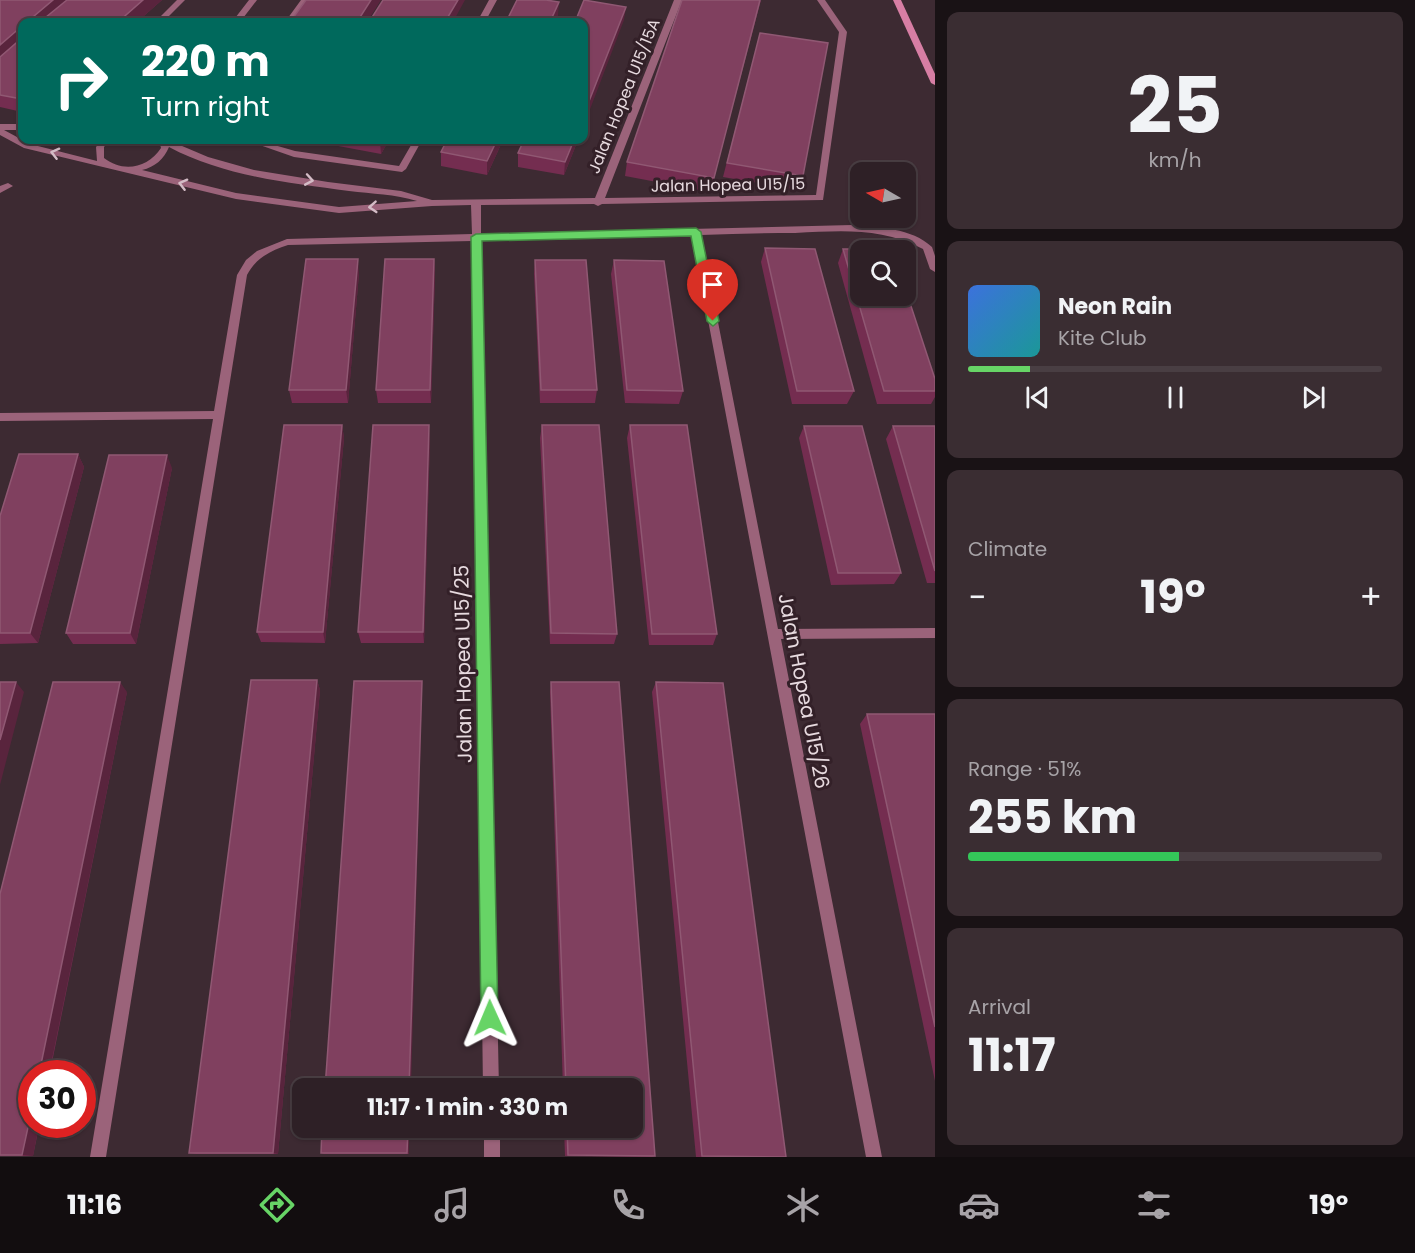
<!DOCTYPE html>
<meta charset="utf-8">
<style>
body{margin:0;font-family:Poppins,sans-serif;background:#3a2d32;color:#f1f3f6;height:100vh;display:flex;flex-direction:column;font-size:22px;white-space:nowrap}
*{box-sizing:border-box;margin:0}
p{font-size:20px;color:#a7a3a7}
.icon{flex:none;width:33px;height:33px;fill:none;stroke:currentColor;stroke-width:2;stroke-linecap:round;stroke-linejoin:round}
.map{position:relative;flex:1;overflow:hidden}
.drawer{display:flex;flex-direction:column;gap:12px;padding:12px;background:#191215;width:480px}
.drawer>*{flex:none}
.banner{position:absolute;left:18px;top:18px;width:570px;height:126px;border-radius:12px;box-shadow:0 2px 4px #0004,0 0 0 2px #493e43;background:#00695c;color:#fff;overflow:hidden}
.needle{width:39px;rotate:279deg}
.controls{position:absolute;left:850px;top:162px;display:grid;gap:12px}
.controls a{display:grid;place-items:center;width:66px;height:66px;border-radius:12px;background:#2e2026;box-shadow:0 2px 4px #0004,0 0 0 2px #493e43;font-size:30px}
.speed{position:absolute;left:18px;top:1060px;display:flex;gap:12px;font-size:30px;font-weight:700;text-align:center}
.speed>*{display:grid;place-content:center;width:78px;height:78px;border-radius:50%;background:#2e2026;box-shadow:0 2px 4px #0004,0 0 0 2px #493e43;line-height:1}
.speed .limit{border:9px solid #d22;background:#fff;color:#111}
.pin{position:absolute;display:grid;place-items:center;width:51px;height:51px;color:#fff;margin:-62px -26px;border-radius:50% 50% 50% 0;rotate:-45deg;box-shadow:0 0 6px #0007}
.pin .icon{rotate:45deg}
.me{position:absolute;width:66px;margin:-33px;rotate:359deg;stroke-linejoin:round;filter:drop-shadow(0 0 4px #0008)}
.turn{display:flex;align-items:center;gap:21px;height:126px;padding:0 24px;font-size:27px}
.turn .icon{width:78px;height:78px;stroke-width:2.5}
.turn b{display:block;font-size:42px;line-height:51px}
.big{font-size:45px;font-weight:700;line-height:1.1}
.drawer .tile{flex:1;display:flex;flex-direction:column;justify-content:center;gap:9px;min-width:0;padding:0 21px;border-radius:12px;background:#3a2d32}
.drawer .dial{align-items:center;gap:0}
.dial b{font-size:78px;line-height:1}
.song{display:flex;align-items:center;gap:18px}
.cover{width:72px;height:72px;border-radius:9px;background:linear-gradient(135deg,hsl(220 70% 55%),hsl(180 70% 35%))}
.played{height:6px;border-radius:3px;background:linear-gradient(90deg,#67d466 15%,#493e43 15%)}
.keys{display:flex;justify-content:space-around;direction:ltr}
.heat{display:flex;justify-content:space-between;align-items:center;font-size:33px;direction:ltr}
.charge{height:9px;border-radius:4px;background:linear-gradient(90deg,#34c759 51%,#493e43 0)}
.trip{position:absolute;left:292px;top:1078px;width:351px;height:60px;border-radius:12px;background:#2e2026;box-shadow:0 2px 4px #0004,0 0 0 2px #493e43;font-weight:700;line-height:60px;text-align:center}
.menu{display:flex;height:96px;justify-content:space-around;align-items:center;background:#120d0f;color:#a7a3a7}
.menu .icon{width:42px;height:42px}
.menu .active{color:#67d466}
.menu b{font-size:27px;color:#f1f3f6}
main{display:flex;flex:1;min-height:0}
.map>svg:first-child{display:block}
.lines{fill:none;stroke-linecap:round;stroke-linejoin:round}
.street{fill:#9b637a;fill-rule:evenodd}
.secondary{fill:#d77ea4;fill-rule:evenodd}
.wall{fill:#742d50}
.shaded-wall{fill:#59243d}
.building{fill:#80405f;stroke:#905873;stroke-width:1.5}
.oneway{stroke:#d4bcc6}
.route{fill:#67d466;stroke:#438a42;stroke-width:1.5}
.labels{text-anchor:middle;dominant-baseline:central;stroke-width:6;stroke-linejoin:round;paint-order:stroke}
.far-street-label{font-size:16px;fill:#e7dadf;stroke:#332028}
.street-label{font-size:20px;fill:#e7dadf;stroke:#332028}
</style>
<main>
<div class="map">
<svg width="935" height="1157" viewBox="0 0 935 1157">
<rect width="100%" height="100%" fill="#3d2a32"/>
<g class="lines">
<path class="street" d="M177 0H185L163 22H155Z
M249 0H257L240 22H232Z
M301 0H309L293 22H285Z
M489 0H497L485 22H477Z
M674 0H682L605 198 816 195 839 32 817 0H825L847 32 823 200 602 204 598 206 594 204 481 205V234L852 225C878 227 912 228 932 247L935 256V272L930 269 923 249C880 227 841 231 795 233 764 233 732 234 701 235L778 629 935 628V638L781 639 882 1157H866L692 235 481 240 499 1089H483L472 241 288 245C270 251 256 258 247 275L106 1157H90L213 419 0 421V413L214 411 237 275 246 260 257 251 287 239 472 234 471 205 432 206 339 213 236 199 24 148 0 135V124H22V130H4L30 144 97 161 96 147 102 140H110L104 147V158C123 173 148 168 161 148L159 140H168L208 157 254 170 328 182 401 191 432 200 595 198ZM169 147C223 176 289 183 349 191 372 194 395 194 417 201L339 207 236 193 142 170C155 167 164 159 169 147Z
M245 140H257L295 151 399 166 414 140H422L406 169 402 172 294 157Z
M8 183 13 186 0 193V186Z
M484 1128H500V1157H484Z"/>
<path class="secondary" d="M893 0H901L935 74V85L931 83Z"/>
</g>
<path class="wall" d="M0 0H162L137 22H22V112L0 107Z
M761 0 710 192 625 176 627 162Z
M760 33 803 176 798 190 723 177Z
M306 140H389L381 154Z
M503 140 487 175 441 166V152Z
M578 140 564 175 518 167V153Z
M765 248 854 391 847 404H792L761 262Z
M843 249 935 379V397L931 404H877L838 263Z
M434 259 435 273 431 403H378L376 390Z
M535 260 597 390 595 403H540L534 274Z
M614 260 683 391 679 404 625 403 611 274Z
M359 273 348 403H292L289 390Z
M342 425 344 438 325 643 261 642 257 632Z
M542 425 617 634 614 644H550L540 438Z
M630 425 717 634 713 645H649L627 438Z
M804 426 901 573 894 584 831 585 799 438Z
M893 426H935V583H927L886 439Z
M430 438 424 643H361L358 632Z
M78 454 84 467 38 643 0 644V516Z
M172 468 136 644H73L66 633Z
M317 680 320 690 278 1154H196L189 1153Z
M551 682 655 1156 652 1157 565 1156 564 1128H633V1089H563L550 692Z
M656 682 786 1157H696L652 692Z
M127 692 33 1156H0V894Z
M867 714H935V1081L860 724Z
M322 1128H409V1154H324L321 1153Z"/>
<path class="shaded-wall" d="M53 0H74L48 22H27Z
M143 0H162L137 22H118Z
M371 0H381L367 22H357Z
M458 0H465L453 22H445Z
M559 2 558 16 555 22H550Z
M626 7 624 20 584 125V114Z
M22 26V44L0 64V45Z
M380 140H389L381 154Z
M497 140H503L487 175V161Z
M574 140H578L564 175 565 162Z
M358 259 359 273 348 403 346 390Z
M434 259 435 273 431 403 430 390Z
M342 425 344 438 325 643 323 632Z
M429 425 430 438 424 643 423 632Z
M78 454 84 467 38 643 30 633Z
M167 455 172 468 136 644 130 633Z
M317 680 320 690 278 1154 273 1153Z
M422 681V691L411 1089H409Z
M16 682 24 692 0 785V740Z
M120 682 127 692 49 1074H39Z
M32 1109V1125H39L33 1156 22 1155Z
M408 1128H409V1154L407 1153Z"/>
<path class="building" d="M0 0H53L27 22H22V26L0 45Z
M67 0H143L118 22H40Z
M306 0H371L357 22H290Z
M383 0H458L445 22H369Z
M517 0H546L559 2 550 22H506Z
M584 0 626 7 584 114V22H575Z
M682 0H760L714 178 627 162Z
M760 33 828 43 803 176 727 163Z
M22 38V99L0 95V57Z
M447 140H497L487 161 441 152Z
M524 140H574L565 162 518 153Z
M765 248 815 249 854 391H797Z
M843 249H892L893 250H861V296H906V291L935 379V391H884Z
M306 259H358L346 390H289Z
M385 259H434L430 390H376Z
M535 260H586L597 390H541Z
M614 260 664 261 683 391 627 390Z
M284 425H342L323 632H257Z
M373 425H429L423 632H358Z
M542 425H599L617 634 551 633Z
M630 425H687L717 634H652Z
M804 426H862L901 573H838Z
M893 426H935V571Z
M19 454H78L30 633H0V516Z
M109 455H167L130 633H66Z
M251 680H317L273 1153H189Z
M354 681H422L409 1089H325Z
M0 682H16L0 740Z
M53 682H120L39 1074H32V1109L22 1155H0V894Z
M551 682H619L655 1156 568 1155 567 1128H633V1089H566Z
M656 682 723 683 786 1157 702 1156Z
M867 714H935V1027Z
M322 1128H408L407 1153H321Z"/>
<defs><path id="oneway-chevron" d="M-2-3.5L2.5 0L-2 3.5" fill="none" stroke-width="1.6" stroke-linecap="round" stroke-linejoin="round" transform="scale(1.5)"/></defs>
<g class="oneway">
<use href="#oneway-chevron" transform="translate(55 153) rotate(-166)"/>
<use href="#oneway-chevron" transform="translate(309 180) rotate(10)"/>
<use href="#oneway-chevron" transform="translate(183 184) rotate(-166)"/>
<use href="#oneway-chevron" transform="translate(373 207) rotate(176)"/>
</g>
<path class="route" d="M696 228 701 232 719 321 713 326 707 321 691 236 482 241 498 1018 496 1024 490 1027 484 1024 481 1018 471 237 476 234Z"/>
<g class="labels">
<g class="far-street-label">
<text transform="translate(624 96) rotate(-68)">Jalan Hopea U15/15A</text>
<text transform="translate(728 185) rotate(-1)">Jalan Hopea U15/15</text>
</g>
<g class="street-label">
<text transform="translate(463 664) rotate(-91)">Jalan Hopea U15/25</text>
<text transform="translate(804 691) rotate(79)">Jalan Hopea U15/26</text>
</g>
</g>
</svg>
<div class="controls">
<a><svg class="needle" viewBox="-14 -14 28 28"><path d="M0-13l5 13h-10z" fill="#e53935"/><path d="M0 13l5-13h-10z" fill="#a7a3a7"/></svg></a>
<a><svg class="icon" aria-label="search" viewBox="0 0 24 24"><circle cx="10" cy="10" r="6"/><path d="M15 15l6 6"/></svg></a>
</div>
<div class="speed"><div class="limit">30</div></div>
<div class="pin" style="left:713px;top:321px;background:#d93025"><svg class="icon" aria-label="arrive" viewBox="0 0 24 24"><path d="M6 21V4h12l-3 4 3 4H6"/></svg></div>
<svg class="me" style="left:490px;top:1018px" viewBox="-20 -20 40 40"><path d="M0-17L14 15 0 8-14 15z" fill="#67d466" stroke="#fff" stroke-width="4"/></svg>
<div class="trip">11:17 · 1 min · 330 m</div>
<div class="banner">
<div class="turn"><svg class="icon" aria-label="right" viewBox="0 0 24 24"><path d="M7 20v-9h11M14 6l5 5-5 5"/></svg><div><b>220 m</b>Turn right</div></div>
</div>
</div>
<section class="drawer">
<div class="tile dial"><b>25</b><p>km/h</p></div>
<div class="tile">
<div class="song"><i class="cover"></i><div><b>Neon Rain</b><p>Kite Club</p></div></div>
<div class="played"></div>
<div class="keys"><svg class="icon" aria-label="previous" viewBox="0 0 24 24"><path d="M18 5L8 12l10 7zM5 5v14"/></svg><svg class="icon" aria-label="pause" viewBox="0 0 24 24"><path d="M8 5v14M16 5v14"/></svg><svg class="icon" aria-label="next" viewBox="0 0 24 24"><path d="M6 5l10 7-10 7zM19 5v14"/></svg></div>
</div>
<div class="tile"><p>Climate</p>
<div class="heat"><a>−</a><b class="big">19°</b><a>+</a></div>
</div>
<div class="tile"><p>Range · 51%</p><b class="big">255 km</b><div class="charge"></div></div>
<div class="tile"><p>Arrival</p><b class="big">11:17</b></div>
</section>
</main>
<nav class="menu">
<b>11:16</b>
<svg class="icon active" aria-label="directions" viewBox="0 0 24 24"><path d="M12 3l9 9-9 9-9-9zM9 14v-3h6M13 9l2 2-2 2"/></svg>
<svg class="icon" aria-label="music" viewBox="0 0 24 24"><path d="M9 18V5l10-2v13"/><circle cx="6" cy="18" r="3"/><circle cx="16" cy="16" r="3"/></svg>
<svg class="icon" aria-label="phone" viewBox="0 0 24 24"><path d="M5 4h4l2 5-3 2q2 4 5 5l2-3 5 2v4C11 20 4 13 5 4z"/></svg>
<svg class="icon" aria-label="climate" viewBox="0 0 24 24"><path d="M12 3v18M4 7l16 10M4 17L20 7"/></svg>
<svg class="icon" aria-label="car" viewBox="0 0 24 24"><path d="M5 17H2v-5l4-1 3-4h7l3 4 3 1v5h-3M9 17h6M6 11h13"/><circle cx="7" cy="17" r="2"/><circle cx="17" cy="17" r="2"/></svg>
<svg class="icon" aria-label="filters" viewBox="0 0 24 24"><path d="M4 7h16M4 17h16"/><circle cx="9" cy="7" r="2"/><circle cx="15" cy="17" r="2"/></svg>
<b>19°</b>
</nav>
